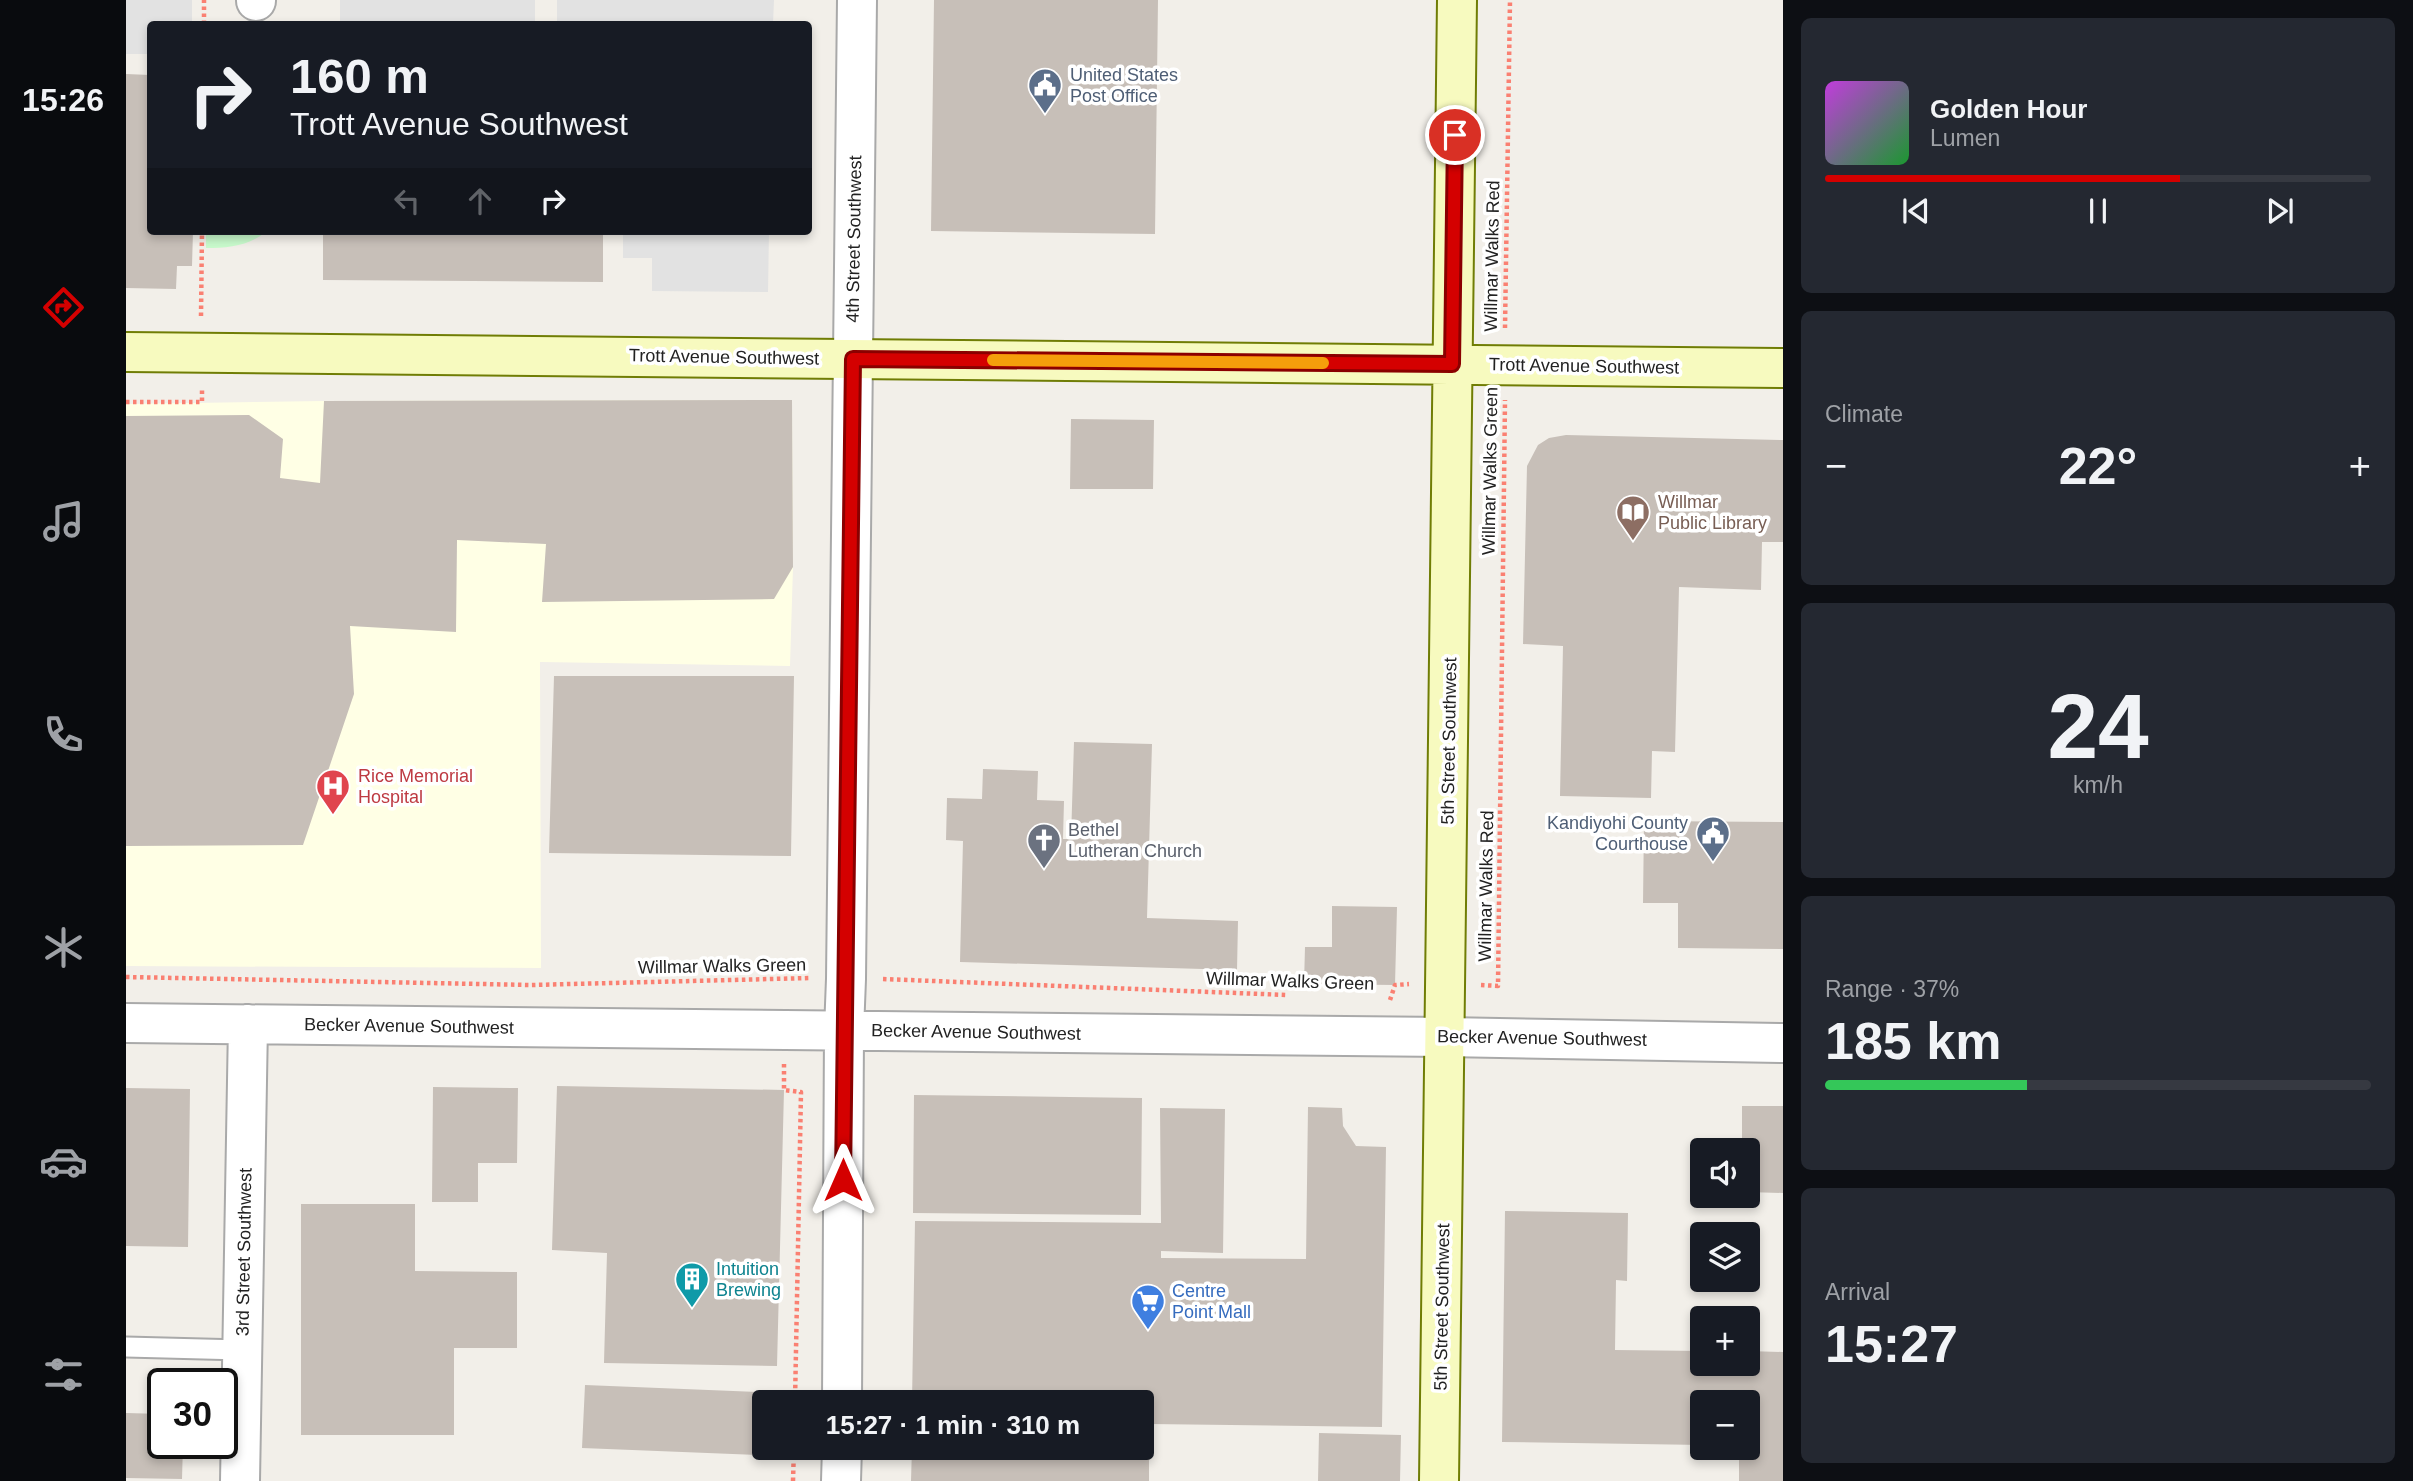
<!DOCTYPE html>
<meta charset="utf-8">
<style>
body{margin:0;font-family:Arial,sans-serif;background:#242831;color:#f1f3f6;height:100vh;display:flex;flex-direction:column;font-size:26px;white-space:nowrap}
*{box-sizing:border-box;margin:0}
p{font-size:23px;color:#9ea1a6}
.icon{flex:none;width:38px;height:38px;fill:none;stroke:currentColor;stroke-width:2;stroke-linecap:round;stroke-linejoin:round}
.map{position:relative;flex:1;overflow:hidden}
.details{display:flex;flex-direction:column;gap:18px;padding:18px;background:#0d0f14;width:630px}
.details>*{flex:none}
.guide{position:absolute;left:21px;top:21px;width:665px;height:214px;border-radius:7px;box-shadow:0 4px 10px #0003;background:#171b24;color:#f1f3f6;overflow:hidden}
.tools{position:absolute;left:1564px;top:1138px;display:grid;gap:14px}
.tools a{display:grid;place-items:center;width:70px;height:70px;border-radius:7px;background:#171b24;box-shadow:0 4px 10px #0003;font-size:35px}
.speed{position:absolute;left:21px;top:1368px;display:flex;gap:14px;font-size:35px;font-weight:700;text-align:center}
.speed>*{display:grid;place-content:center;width:91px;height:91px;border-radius:50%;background:#171b24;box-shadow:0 4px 10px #0003;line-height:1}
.speed .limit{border:4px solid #111;border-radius:10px;background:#fff;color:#111}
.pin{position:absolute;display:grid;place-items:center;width:60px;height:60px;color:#fff;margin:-30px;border:4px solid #fff;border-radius:50%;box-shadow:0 2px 7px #0007}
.me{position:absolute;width:77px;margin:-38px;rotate:0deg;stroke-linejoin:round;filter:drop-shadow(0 0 5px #0008)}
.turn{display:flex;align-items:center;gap:24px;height:147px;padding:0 28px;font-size:32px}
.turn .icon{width:91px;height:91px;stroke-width:2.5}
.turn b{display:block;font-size:49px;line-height:60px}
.lanes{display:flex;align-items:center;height:66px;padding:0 28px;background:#0003;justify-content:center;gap:35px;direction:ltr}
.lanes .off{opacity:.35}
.big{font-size:52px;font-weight:700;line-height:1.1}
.details .widget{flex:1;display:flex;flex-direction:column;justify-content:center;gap:10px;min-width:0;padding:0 24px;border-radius:10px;background:#242831}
.details .dial{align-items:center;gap:0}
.dial b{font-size:91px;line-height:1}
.song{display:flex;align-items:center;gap:21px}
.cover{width:84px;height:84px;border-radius:10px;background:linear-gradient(135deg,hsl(290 70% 55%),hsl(130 70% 35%))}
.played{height:7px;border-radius:4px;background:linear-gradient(90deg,#d40000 65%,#363941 65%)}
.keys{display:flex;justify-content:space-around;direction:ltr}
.heat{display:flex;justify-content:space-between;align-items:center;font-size:38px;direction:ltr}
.charge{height:10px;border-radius:5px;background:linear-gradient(90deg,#34c759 37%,#363941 0)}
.trip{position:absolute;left:626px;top:1390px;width:402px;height:70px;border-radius:7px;background:#171b24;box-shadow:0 4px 10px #0003;font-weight:700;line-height:70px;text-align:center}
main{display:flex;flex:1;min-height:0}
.tabs{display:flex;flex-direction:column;width:126px;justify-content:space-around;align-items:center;background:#090b0e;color:#9ea1a6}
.tabs .icon{width:49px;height:49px}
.tabs .active{color:#d40000}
.tabs b{font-size:32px;color:#f1f3f6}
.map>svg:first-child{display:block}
.education{fill:#ffffe5}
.park{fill:#c8facc}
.parking{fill:#e2e2e2}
.building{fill:#c7bfb8}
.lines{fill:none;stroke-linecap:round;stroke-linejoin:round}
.lane-casing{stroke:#a9a9a9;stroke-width:23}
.street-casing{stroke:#a9a9a9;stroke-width:42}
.secondary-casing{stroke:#707d05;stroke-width:42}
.path{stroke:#fa8072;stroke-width:4.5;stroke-dasharray:3.5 3.5;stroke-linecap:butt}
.lane{stroke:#fff;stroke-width:19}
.street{stroke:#fff;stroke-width:38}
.secondary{stroke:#f7fabf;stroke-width:38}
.route-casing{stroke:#8a0000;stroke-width:18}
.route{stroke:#d40000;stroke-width:12}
.slow{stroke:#f59e0b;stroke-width:12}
.labels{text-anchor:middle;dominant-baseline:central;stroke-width:7;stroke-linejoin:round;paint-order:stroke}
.service-label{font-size:18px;fill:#4e5e75;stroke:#fff;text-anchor:start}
.street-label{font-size:18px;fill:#222;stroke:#fff}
.education-label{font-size:18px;fill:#785e54;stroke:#fff;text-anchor:start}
.health-label{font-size:18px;fill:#be3a42;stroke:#fff;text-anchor:start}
.worship-label{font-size:18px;fill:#5b616d;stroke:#fff;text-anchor:start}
.culture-label{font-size:18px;fill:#0d838f;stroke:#fff;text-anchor:start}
.shop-label{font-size:18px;fill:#366cbe;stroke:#fff;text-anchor:start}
</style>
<main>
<nav class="tabs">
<b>15:26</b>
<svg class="icon active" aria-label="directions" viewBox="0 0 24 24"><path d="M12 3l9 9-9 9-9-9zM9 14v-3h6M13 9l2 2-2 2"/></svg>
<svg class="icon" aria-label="music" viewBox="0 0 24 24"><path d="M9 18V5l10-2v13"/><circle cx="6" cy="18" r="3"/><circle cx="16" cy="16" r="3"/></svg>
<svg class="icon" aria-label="phone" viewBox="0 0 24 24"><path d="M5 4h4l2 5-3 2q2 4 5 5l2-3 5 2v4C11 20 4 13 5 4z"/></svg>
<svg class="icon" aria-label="climate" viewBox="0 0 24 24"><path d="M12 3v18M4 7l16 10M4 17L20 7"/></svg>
<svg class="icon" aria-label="car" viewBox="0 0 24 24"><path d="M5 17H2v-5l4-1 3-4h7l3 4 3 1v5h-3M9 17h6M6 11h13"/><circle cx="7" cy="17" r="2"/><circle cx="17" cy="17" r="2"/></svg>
<svg class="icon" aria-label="filters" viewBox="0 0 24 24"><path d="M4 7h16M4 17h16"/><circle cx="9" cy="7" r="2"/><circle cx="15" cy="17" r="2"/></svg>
</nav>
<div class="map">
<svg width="1657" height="1481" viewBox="0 0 1657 1481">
<rect width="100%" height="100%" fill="#f2efe9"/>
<path class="education" d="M666 400 667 567 664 666 414 662 415 968 0 966V404L198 401Z"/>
<path class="park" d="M80 231H141C123 246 103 248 80 248Z"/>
<path class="parking" d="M0 0H66V24H24V54H0Z
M214 0H409V24H214Z
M431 0H648L647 24H431Z
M497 231H643L642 292 526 291V258H497Z"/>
<path class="building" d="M808 0H1032L1029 234 805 231Z
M0 74 24 75V231H67L66 266H51L50 289 0 288Z
M197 231H477V282L197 280Z
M666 400 667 567 648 599 416 602 420 544 331 540 330 632 224 626 228 694 177 845 0 846V416L123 415 157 439 154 478 194 483 198 401Z
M945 419 1028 420 1027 489H944Z
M1440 435 1657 440V542H1636L1635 590 1553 587 1549 752 1526 751 1525 798 1434 796 1437 646 1397 644 1401 466 1412 445 1423 438Z
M428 676H668L665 856 423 853Z
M948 742 1026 744 1021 918 1112 921 1111 970 834 962 837 841 820 840 821 798 856 799 857 769 912 771 911 800 938 801 937 839H945Z
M1518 821 1657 822V949L1552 948V903H1517Z
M1206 906 1271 907 1269 985 1178 984 1179 947H1206Z
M431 1086 658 1090 651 1366 478 1363 481 1253 426 1250Z
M307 1087 392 1088 391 1163H352V1202H306Z
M0 1088 64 1089 62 1247 0 1246Z
M788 1095 1016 1098 1015 1215 787 1213Z
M1616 1106H1657V1193L1622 1192V1150H1616Z
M1182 1107 1216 1108 1217 1126 1230 1146 1260 1147 1256 1427 1023 1424V1481H785L786 1447H1017V1402H786L789 1221 1035 1223 1034 1108 1099 1109 1097 1253 1035 1251V1258L1180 1259Z
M175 1204H289V1271L391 1272V1348H328V1435H175Z
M1379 1211 1502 1213 1501 1281 1490 1280 1489 1350 1577 1351V1363H1622V1351L1657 1352V1481H1613V1447H1622V1402H1577V1445L1376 1442Z
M459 1385 659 1393 658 1402H639V1447H657L656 1456 456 1448Z
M0 1413 37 1414V1444H57L56 1479 0 1478Z
M1193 1433 1275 1435 1274 1481H1192Z"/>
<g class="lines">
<g class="lane-casing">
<path id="lane" d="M0 1347 116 1350"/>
</g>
<g class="street-casing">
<path id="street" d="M130 1V0
M0 1023 1320 1037 1657 1043
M716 1402 718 1031 720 979 731 0
M114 1481 122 1024
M715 1481 716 1447"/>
</g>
<g class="secondary-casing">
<path id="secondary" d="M0 352 1657 368
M1313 1481 1331 0"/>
</g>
<path class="path" d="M78 24V0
M75 316 76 231
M1379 328 1384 0
M0 402H76V388
M0 977 405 985 685 978
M757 979 1161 995
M1355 985 1372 986 1379 400
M1264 1000 1269 985 1283 984
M658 1064V1090L675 1092 669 1402
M667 1481 668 1447"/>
<use href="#lane" class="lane"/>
<use href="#street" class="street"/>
<use href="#secondary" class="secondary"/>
</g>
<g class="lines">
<g class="route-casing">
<path id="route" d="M717 1180 727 359 1326 364 1329 135"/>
</g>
<use href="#route" class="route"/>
<path class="slow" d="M867 360 1197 363"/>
</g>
<defs>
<g id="civic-pin" transform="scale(1.75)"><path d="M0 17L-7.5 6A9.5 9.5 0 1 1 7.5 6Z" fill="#5c6f8a" stroke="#fff"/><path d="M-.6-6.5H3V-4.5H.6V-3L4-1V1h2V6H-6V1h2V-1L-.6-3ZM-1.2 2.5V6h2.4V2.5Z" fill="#fff"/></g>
<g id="library-pin" transform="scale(1.75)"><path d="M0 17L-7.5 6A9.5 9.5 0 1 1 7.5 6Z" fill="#8d6e63" stroke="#fff"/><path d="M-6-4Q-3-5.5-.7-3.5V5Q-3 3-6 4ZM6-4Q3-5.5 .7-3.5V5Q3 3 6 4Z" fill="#fff"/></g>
<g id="hospital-pin" transform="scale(1.75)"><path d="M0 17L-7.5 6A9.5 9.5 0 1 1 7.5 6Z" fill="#e0444e" stroke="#fff"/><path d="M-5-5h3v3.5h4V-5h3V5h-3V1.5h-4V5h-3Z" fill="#fff"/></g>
<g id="church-pin" transform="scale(1.75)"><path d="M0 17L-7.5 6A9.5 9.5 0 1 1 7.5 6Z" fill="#6b7280" stroke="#fff"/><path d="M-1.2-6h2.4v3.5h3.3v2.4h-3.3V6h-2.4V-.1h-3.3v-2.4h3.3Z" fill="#fff"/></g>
<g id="building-pin" transform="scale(1.75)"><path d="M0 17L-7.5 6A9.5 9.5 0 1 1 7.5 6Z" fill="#0f9aa8" stroke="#fff"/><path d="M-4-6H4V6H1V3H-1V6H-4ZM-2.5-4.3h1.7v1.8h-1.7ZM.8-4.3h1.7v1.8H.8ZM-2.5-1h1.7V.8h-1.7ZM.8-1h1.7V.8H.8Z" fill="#fff"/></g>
<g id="supermarket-pin" transform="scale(1.75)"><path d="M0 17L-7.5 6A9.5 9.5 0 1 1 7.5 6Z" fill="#3f7fe0" stroke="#fff"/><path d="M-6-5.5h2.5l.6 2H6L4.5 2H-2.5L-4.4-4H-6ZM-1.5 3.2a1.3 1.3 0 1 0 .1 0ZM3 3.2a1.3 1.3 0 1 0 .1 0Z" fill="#fff"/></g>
</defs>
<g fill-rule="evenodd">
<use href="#civic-pin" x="919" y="85"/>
<use href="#library-pin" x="1507" y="512"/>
<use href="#hospital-pin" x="207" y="786"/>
<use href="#civic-pin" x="1587" y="833"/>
<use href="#church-pin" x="918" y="840"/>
<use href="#building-pin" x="566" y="1279"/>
<use href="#supermarket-pin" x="1022" y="1301"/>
</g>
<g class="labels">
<g class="service-label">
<text x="944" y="75">United States<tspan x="944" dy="21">Post Office</tspan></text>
<text x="1562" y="823" text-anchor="end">Kandiyohi County<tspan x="1562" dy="21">Courthouse</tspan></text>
</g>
<g class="street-label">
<text transform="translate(728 239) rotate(-89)">4th Street Southwest</text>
<text transform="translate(1366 256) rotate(-89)">Willmar Walks Red</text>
<text transform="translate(598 357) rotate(1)">Trott Avenue Southwest</text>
<text transform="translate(1458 366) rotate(1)">Trott Avenue Southwest</text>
<text transform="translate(1364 471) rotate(-89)">Willmar Walks Green</text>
<text transform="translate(1323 741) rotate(-89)">5th Street Southwest</text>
<text transform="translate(1360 886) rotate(-89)">Willmar Walks Red</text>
<text transform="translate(596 966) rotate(-1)">Willmar Walks Green</text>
<text transform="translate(1164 981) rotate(2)">Willmar Walks Green</text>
<text transform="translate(283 1026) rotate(1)">Becker Avenue Southwest</text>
<text transform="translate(850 1032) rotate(1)">Becker Avenue Southwest</text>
<text transform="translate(1416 1038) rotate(1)">Becker Avenue Southwest</text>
<text transform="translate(118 1252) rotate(-89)">3rd Street Southwest</text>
<text transform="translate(1316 1307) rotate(-89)">5th Street Southwest</text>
</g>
<g class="education-label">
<text x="1532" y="502">Willmar<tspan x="1532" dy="21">Public Library</tspan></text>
</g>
<g class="health-label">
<text x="232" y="776">Rice Memorial<tspan x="232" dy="21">Hospital</tspan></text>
</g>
<g class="worship-label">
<text x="942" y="830">Bethel<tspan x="942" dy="21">Lutheran Church</tspan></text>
</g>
<g class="culture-label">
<text x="590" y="1269">Intuition<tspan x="590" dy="21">Brewing</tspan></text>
</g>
<g class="shop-label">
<text x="1046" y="1291">Centre<tspan x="1046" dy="21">Point Mall</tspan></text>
</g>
</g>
</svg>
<div class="tools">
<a><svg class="icon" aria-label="sound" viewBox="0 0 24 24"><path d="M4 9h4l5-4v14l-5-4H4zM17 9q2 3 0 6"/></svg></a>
<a><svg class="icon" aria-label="layers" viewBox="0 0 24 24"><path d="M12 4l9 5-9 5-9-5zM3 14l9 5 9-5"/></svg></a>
<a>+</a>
<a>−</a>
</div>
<div class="speed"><div class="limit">30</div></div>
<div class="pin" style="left:1329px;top:135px;background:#d93025"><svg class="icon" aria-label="arrive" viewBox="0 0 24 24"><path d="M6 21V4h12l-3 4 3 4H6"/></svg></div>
<svg class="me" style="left:717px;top:1180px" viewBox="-20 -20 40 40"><path d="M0-17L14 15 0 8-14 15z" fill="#d40000" stroke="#fff" stroke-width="4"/></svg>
<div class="trip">15:27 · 1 min · 310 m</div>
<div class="guide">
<div class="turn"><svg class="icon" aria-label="right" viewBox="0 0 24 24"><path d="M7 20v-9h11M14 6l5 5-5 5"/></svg><div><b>160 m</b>Trott Avenue Southwest</div></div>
<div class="lanes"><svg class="icon off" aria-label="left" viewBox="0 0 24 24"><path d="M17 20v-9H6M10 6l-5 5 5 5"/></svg><svg class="icon off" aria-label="ahead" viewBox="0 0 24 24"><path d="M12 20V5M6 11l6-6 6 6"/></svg><svg class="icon" aria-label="right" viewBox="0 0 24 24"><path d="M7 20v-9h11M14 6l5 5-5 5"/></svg></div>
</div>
</div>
<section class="details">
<div class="widget">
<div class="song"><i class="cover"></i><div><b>Golden Hour</b><p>Lumen</p></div></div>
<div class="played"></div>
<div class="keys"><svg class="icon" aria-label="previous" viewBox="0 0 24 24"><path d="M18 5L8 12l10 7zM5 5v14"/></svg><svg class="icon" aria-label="pause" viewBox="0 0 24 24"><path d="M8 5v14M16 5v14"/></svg><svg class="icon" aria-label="next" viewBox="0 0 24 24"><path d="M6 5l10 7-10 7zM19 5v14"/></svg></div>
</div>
<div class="widget"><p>Climate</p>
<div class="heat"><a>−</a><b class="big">22°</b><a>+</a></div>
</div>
<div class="widget dial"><b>24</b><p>km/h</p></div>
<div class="widget"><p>Range · 37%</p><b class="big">185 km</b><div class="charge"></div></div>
<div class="widget"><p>Arrival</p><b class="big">15:27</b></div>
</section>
</main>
